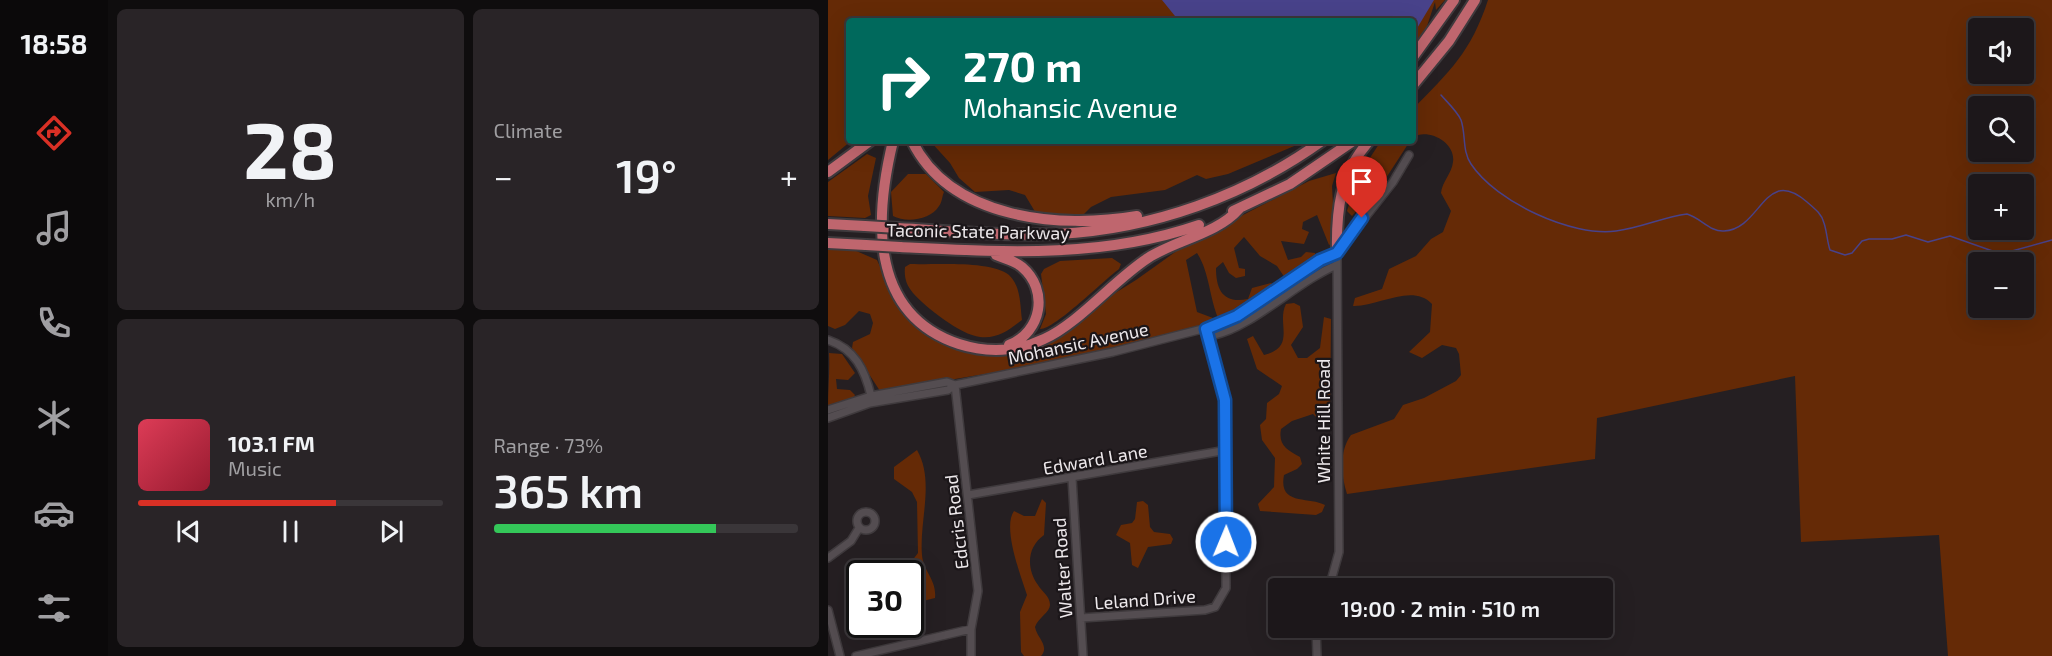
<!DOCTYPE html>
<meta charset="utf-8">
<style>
body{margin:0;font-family:"Exo 2",sans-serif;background:#292427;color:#f1f3f6;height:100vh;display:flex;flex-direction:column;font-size:22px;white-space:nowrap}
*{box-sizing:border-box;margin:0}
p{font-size:20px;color:#a09fa2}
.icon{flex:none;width:33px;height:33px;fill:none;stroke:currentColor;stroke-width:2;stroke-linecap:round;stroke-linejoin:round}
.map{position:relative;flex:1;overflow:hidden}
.sheet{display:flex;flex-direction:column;gap:9px;padding:9px;background:#0f0d0e;width:720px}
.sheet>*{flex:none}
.top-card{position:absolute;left:18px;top:18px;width:570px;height:126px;border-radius:6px;box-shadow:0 6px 24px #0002,0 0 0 2px #3a3639;background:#00695c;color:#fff;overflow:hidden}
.buttons{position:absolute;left:1140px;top:18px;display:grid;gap:12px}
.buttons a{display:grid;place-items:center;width:66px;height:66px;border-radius:6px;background:#1c171a;box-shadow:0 6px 24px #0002,0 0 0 2px #3a3639;font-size:30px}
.speed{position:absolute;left:18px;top:560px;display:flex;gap:12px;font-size:30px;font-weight:700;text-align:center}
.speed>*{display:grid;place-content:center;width:78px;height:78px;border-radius:50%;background:#1c171a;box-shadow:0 6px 24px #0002,0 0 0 2px #3a3639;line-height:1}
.speed .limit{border:3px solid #111;border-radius:9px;background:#fff;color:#111}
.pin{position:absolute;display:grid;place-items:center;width:51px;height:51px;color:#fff;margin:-62px -26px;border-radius:50% 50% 50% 0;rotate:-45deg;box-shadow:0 0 6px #0007}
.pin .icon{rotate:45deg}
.me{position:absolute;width:66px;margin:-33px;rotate:1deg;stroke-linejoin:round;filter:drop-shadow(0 0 4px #0008)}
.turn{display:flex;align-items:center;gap:21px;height:126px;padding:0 18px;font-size:27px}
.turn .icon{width:78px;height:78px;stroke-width:2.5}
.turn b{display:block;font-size:42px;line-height:51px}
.big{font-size:45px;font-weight:600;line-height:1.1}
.sheet .tile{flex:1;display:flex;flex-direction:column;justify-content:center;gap:9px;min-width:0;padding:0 21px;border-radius:9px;background:#292427}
.sheet .dial{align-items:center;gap:0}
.dial b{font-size:78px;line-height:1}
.song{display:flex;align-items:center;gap:18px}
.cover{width:72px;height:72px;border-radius:9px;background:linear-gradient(135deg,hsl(350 70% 55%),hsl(350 70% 35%))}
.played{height:6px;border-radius:3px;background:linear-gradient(90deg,#d93025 65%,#3a3639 65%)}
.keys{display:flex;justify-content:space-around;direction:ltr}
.heat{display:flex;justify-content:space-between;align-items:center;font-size:33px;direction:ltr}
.charge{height:9px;border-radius:4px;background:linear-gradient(90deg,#34c759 73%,#3a3639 0)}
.sheet .tiles{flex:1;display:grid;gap:9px;grid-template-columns:repeat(2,1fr)}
.trip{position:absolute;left:440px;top:578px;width:345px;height:60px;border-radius:6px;background:#1c171a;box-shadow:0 6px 24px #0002,0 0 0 2px #3a3639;font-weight:600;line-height:60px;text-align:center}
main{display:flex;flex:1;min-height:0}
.menu{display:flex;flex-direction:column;width:108px;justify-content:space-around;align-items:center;background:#0b090a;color:#a09fa2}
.menu .icon{width:42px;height:42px}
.menu .current{color:#d93025}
.menu b{font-size:27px;color:#f1f3f6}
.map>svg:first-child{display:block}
.green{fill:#652a06;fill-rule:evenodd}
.water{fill:#48428a}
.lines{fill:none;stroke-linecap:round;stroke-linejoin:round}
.stream{stroke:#48428a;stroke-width:1.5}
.minor-casing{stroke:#3f3a3d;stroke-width:10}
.highway-casing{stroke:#3f3a3d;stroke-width:14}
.minor{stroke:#544d51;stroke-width:7}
.highway{stroke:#bf666e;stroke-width:10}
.highway-bridge-casing{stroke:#3f3a3d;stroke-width:14;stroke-linecap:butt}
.highway-bridge{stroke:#bf666e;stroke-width:10}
.route-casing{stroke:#114b97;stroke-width:15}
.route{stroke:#1a73e8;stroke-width:10}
.labels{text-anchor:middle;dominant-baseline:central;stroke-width:4.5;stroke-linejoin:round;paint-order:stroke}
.street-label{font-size:18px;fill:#ede8eb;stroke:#1b1619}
</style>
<main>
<nav class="menu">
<b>18:58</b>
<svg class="icon current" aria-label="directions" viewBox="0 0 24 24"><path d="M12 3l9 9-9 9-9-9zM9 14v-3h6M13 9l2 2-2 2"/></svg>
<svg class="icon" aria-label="music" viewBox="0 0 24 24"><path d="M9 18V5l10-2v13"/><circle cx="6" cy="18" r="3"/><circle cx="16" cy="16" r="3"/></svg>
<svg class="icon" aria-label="phone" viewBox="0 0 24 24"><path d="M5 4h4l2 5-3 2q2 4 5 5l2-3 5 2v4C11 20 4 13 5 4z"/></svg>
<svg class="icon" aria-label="climate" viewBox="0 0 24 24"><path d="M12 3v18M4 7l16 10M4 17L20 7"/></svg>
<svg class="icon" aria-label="car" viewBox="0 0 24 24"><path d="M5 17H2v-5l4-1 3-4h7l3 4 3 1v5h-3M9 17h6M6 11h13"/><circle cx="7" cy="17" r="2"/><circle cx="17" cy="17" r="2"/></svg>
<svg class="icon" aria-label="filters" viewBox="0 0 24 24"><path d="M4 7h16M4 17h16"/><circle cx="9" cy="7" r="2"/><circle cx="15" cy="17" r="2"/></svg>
</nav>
<section class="sheet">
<div class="tiles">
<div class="tile dial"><b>28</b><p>km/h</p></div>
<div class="tile"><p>Climate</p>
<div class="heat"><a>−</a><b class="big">19°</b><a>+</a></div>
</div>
<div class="tile">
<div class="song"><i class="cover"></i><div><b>103.1 FM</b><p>Music</p></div></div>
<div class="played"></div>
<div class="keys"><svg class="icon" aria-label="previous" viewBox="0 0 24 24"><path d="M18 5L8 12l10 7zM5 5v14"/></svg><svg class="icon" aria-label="pause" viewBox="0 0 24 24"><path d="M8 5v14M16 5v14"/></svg><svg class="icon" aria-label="next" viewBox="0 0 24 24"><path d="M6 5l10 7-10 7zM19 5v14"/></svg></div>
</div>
<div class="tile"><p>Range · 73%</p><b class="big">365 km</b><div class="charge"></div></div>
</div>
</section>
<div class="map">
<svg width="1224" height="656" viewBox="0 0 1224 656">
<rect width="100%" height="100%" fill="#251f22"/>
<path class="green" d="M0 0H617L608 10 607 2 585 68V21H21V141H23L0 160Z
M660 0H1224V656H1120L1111 535 973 542 967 376 769 418 767 459 519 494C513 476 511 451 523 435L566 419 575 405 596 398 628 381 633 375 631 354 628 348 614 345 594 358 581 352 602 332 604 304C584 283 550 307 525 306L527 298 554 289 561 269 588 256 603 239 615 232 623 211 613 193C614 182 624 173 625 162 628 142 600 128 585 137V109C622 71 643 52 660 0ZM1150 28H1196V74H1150ZM1150 106H1196V152H1150ZM1150 184H1196V230H1150ZM1150 262H1196V308H1150Z
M102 141H478L400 174 378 179 369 175 337 190 283 197 263 207 255 215H209L197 195 181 190 147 192 131 178 122 163Z
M553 141H582L560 175 524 216 519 211 530 176Z
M39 154 48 158 40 196 43 215 37 218 0 216V182Z
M508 173 504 186 507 241 501 245 489 215 475 222 474 229 481 232 476 244 453 241 460 260 473 257 478 252 487 253 489 259 457 278 449 266 432 256 416 237 406 248 411 268 417 269V276L408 278 401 273 395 262 388 268C388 291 396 304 420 299L424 288 443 283 447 286 404 317 391 320C381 298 382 273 369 253L358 260 369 312 385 318 381 324C274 357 162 373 52 391L24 348 25 342 42 334 45 323 42 314 31 311 17 325 7 329 0 326V249L26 250 49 260 71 307 100 337 132 349 199 348 308 280 357 245 481 181Z
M80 174H98L116 192C114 196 114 203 111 206 103 220 78 223 65 216L63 192Z
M284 258 293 264 291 269C276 280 226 330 212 329L218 314 213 274 216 269 232 261Z
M82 264C106 265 163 260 181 275 193 286 192 305 194 320 181 330 170 339 152 337 133 335 97 307 85 293 78 285 76 277 77 267Z
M466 303 472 306 475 327 463 345 470 358H479L492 348 496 317 503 319 502 420 496 425 485 414 464 421 453 429C450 445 459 450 472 457L474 464 469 469 456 475C450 506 481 496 497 505L494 512 488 515 432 511 430 504 446 487 447 458 434 440 432 425 438 419 439 403 451 394 454 386 429 369 419 339 425 336 436 355C469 347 448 323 458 304Z
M1 353 14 354 27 373 20 380 8 379 9 389 22 390 27 395 23 402 0 407C0 388 2 370 1 353Z
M89 450C107 481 91 521 94 555 95 571 109 580 107 598L83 604 82 573H79L80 566 90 553 89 502 84 492 66 479V467Z
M214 499 218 503 216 535C199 547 198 568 210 585 214 592 222 596 222 605 222 612 210 618 207 627 209 638 222 646 213 656H196L193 652 192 612 199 595C193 576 174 528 186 511L196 516H207Z
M315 501 320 505 322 527 326 532 342 534 345 539 343 544 320 547 310 568 304 565 302 543 288 535 293 525 304 523 307 519 309 502Z"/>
<path class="water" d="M334 0H606L585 35V21H351Z"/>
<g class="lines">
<path class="stream" d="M613 95C619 102 629 111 633 120 638 134 634 151 643 164 668 202 744 237 788 231 813 228 835 217 859 214 873 218 882 232 896 231 934 229 936 165 979 202 986 208 994 214 996 223 999 232 999 241 1002 250L1017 255 1024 253 1034 241 1041 239H1064L1078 235 1100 242 1122 236 1173 254 1224 240"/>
<g class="minor-casing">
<path id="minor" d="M378 329 386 335C423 328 471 280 509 265
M0 340C27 349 37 370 43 396
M0 410 43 396 119 382 127 385 150 591 143 629V656
M0 418 42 403 120 390 127 385 285 352 386 326 409 316 492 260 509 253 565 182 581 155
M244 478 255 656
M140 495 399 450
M29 521a9 9 0 1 1 18 0a9 9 0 1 1-18 0Z
M0 558 23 541 31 528
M501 588 511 552 509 253
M0 610 12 656
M253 618 377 610 387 607 398 588 397 400 378 329
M488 627 489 656
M28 656 143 629"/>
</g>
<g class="highway-casing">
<path id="highway" d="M585 57 626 0
M585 85 621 41 647 0
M65 141C47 215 40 314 131 344 159 353 189 352 216 339 250 324 286 280 320 258 348 240 389 234 411 209
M84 141C123 220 233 229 309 216
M0 172 42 141
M405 211 462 184 525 141
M0 224 37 226
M70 228C123 231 177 236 230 234 325 229 417 196 494 141
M0 243 38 245
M72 247C173 252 273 259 371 225
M509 253C508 210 512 174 541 141
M168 255C177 259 186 260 194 267 221 290 214 332 181 345"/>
</g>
<use href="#minor" class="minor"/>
<use href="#highway" class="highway"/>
<g class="highway-bridge-casing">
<path id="highway-bridge" d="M37 226 70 228
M38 245 72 247"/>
</g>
<use href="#highway-bridge" class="highway-bridge"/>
</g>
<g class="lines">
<g class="route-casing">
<path id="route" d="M398 542 397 400 378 329 409 316 492 260 509 253 534 218"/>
</g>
<use href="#route" class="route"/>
</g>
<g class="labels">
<g class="street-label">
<text transform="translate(150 231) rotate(1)">Taconic State Parkway</text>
<text transform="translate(250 343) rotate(-12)">Mohansic Avenue</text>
<text transform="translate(495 421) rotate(-90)">White Hill Road</text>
<text transform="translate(267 459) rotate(-10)">Edward Lane</text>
<text transform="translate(128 522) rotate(-97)">Edcris Road</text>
<text transform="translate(234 568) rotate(-94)">Walter Road</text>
<text transform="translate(317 599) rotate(-4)">Leland Drive</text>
</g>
</g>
</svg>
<div class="buttons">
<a><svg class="icon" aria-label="sound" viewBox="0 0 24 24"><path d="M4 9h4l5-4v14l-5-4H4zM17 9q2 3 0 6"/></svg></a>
<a><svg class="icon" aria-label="search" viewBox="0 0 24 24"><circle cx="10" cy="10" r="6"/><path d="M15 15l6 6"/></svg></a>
<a>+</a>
<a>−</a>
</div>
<div class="speed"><div class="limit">30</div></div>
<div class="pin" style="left:534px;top:218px;background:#d93025"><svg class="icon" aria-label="arrive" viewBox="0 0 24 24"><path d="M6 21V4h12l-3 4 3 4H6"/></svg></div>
<svg class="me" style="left:398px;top:542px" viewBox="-20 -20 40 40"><circle r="17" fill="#1a73e8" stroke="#fff" stroke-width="3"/><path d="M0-11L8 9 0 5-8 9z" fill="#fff"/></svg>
<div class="trip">19:00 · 2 min · 510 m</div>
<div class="top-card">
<div class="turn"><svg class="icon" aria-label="right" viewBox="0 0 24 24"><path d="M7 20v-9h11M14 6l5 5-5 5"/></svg><div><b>270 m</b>Mohansic Avenue</div></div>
</div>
</div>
</main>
